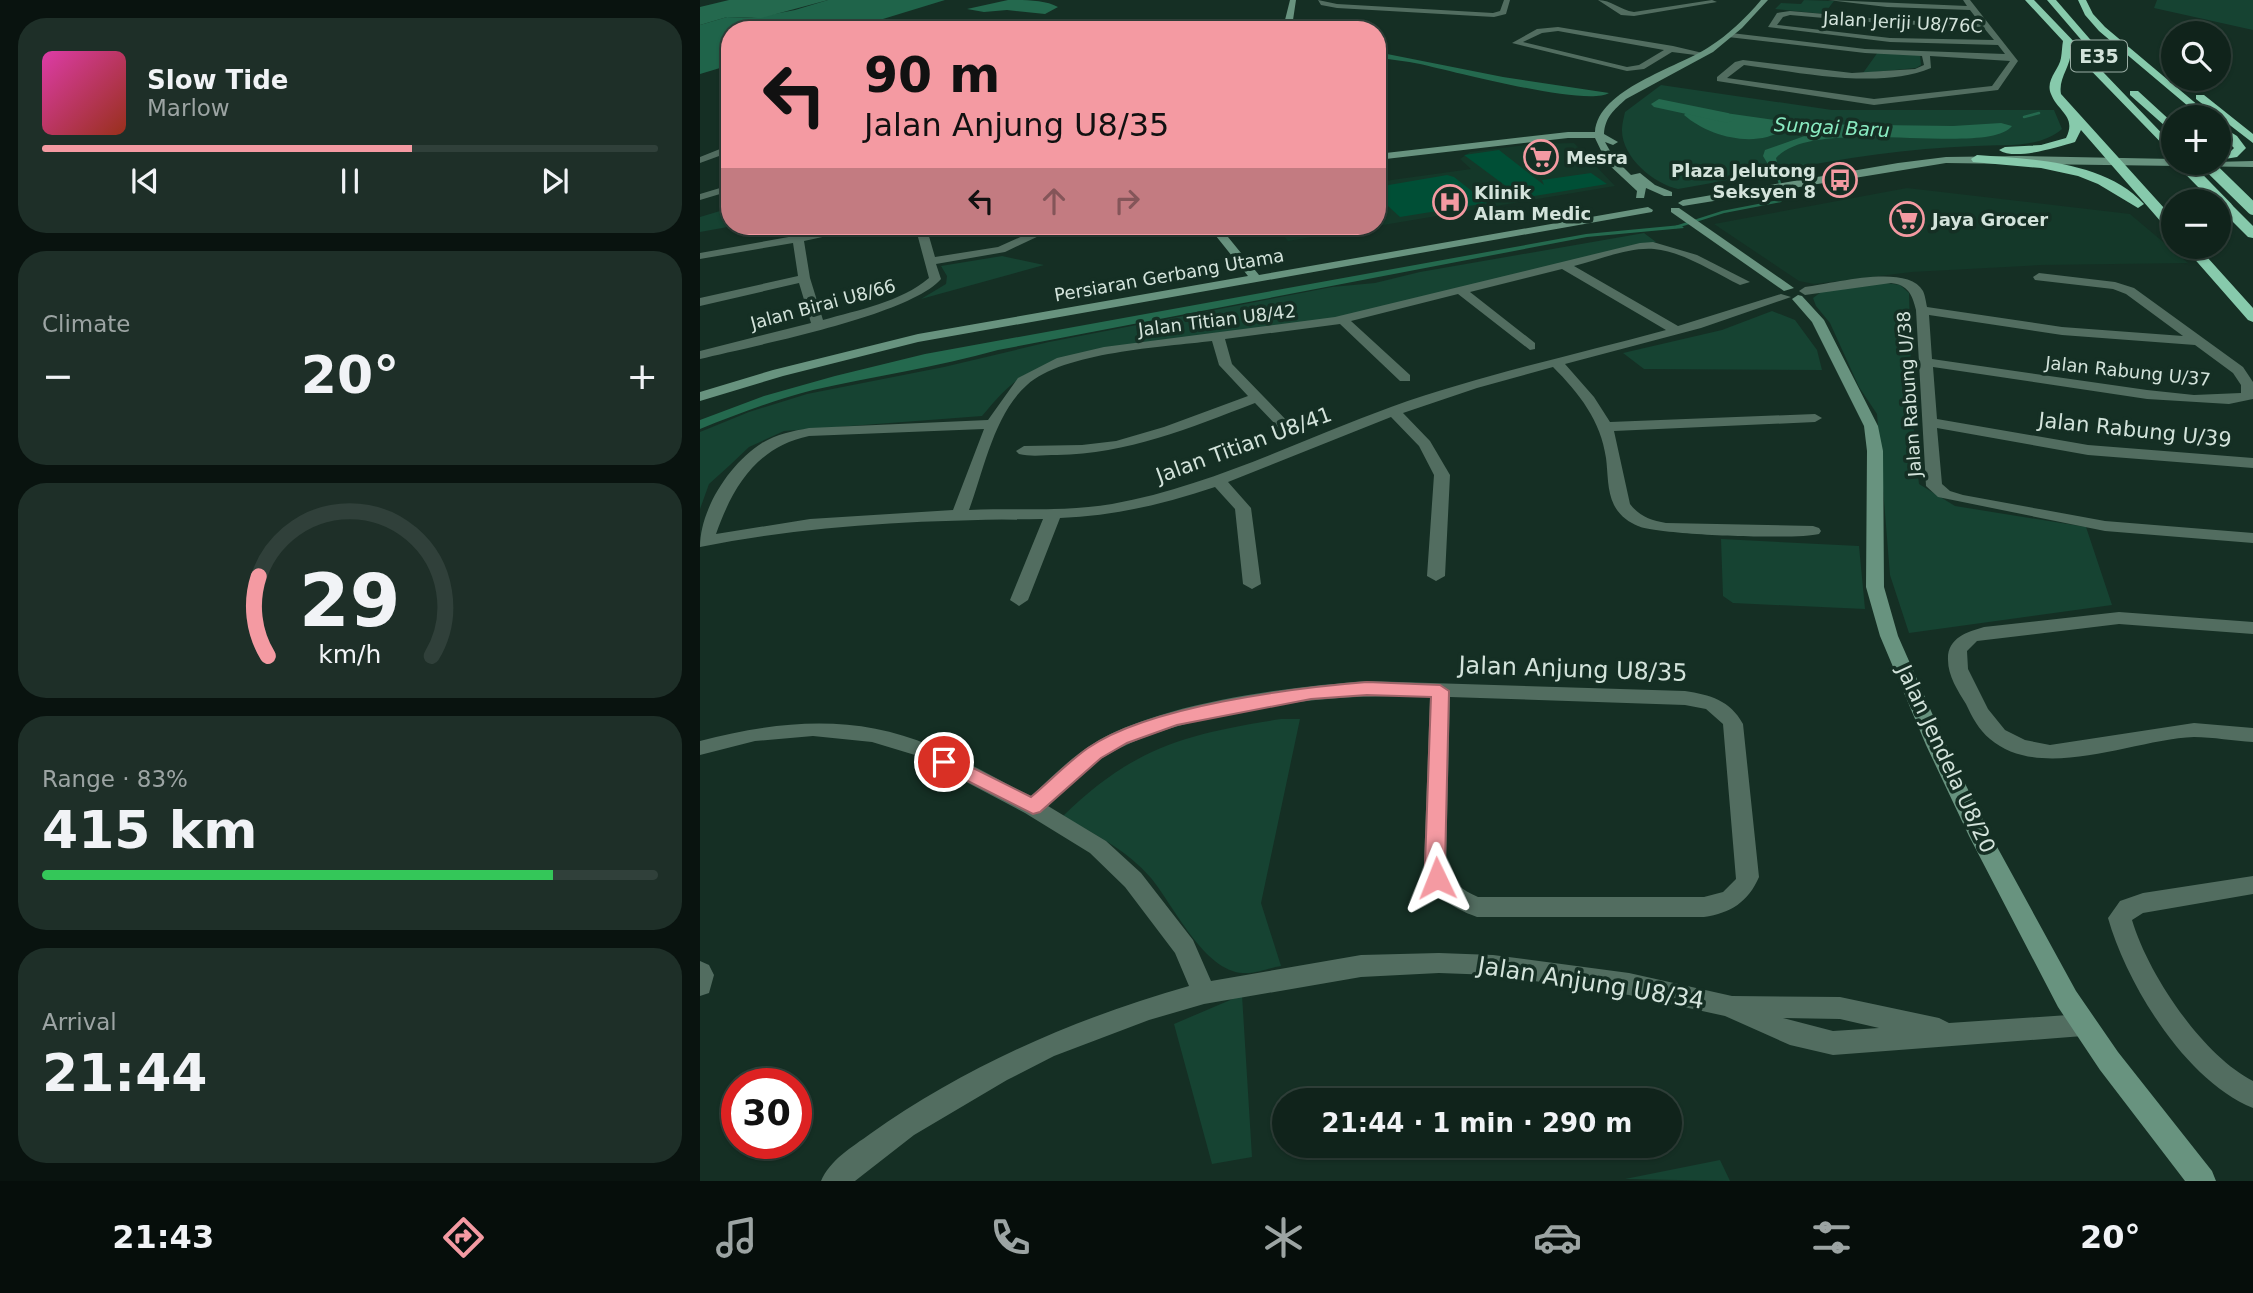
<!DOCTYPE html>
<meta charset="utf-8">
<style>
body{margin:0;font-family:"DejaVu Sans",sans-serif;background:#1e2f28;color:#f1f3f6;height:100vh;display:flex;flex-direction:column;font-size:26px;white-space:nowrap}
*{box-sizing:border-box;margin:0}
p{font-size:23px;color:#9ca4a3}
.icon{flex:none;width:38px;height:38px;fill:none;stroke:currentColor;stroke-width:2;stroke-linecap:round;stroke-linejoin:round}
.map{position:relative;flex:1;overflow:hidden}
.side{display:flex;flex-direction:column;gap:18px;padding:18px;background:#09130f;width:700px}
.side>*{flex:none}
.top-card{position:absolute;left:21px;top:21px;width:665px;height:214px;border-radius:28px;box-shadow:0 2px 5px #0004,0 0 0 2px #30403a;background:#f49aa2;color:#111;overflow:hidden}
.fabs{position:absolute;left:1461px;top:21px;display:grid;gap:14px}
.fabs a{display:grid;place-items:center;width:70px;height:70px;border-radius:50%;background:#10231b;box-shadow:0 2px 5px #0004,0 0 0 2px #30403a;font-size:35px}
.speed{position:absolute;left:21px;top:1068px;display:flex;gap:14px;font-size:35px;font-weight:700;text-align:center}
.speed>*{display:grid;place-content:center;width:91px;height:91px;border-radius:50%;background:#10231b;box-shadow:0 2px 5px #0004,0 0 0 2px #30403a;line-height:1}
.speed .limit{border:10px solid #d22;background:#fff;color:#111}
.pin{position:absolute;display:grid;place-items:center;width:60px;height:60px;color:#fff;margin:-30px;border:4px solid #fff;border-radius:50%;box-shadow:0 2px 7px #0007}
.me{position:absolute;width:77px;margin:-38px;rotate:358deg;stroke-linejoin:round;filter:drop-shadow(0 0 5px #0008)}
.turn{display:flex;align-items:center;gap:24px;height:147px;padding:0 28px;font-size:32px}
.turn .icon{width:91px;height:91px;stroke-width:2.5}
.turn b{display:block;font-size:49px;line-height:60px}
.lanes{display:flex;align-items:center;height:66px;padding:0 28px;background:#0003;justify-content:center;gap:35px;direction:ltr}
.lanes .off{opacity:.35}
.big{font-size:52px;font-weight:800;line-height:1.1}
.side .widget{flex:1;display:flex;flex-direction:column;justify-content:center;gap:10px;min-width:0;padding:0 24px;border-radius:28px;background:#1e2f28}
.side .dial{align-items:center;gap:0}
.dial svg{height:182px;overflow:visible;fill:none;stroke:#30403a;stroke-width:7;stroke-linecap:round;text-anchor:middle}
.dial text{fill:#f1f3f6;stroke:none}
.song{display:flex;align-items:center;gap:21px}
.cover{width:84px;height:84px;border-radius:10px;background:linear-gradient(135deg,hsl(320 70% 55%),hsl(10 70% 35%))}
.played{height:7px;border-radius:4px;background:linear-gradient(90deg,#f49aa2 60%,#30403a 60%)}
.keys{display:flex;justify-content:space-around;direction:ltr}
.heat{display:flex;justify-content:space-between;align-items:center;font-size:38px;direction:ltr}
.charge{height:10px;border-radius:5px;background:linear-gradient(90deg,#34c759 83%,#30403a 0)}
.trip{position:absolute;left:572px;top:1088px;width:410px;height:70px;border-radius:35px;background:#10231b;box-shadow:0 2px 5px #0004,0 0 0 2px #30403a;font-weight:800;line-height:70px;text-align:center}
.dock{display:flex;height:112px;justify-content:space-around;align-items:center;background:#060e0b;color:#9ca4a3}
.dock .icon{width:49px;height:49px}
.dock .on{color:#f49aa2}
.dock b{font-size:32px;color:#f1f3f6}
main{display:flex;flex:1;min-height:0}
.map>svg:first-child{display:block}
.built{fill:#143829}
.green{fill:#164332}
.forest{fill:#1f644a}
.water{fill:#24694e}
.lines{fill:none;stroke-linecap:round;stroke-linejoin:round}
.stream{stroke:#24694e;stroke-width:2.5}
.river{fill:#24694e;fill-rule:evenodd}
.building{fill:#004f36}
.street{fill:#526d60;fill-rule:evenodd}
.secondary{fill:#68937f;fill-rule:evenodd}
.highway{fill:#87caac;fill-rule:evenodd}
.highway-bridge{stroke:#87caac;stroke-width:12}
.route{fill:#f49aa2;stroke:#9f6469;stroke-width:2}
.labels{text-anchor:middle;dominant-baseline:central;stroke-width:7;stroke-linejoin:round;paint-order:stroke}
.far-street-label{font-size:18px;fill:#d3e3db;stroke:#152f24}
.far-poi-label{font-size:18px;font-weight:bold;fill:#d3e3db;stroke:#152f24;text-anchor:start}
.shield{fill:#152f24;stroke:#9aada4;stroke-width:2}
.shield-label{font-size:19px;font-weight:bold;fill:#d3e3db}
.far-water-label{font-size:19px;font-style:italic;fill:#8aecc2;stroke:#152f24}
.street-label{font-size:21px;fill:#d3e3db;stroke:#152f24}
.near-street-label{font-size:24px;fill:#d3e3db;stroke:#152f24}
</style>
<main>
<section class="side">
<div class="widget">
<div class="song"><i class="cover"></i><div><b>Slow Tide</b><p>Marlow</p></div></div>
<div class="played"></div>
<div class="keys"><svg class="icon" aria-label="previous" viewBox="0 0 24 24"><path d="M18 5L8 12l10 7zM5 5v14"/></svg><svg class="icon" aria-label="pause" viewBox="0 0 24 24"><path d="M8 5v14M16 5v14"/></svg><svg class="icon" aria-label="next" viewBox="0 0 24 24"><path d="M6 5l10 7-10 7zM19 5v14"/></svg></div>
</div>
<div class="widget"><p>Climate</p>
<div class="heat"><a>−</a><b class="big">20°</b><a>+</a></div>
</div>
<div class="widget dial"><svg viewBox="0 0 100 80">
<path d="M14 69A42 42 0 1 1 86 69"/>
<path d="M14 69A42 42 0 0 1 10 34" stroke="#f49aa2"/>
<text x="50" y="56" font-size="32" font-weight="700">29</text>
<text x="50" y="72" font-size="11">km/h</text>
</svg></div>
<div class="widget"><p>Range · 83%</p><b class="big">415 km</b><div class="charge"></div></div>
<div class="widget"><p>Arrival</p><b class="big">21:44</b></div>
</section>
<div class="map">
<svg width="1553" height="1181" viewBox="0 0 1553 1181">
<rect width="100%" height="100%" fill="#152f24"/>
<path class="built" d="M874 143 915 186 588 241 575 226H677V182L771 169 760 159 770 152 833 144Z
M1207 188 1430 214 1488 263 1341 265 1212 272 1114 284 1099 281 1014 224Z"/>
<path class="green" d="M1104 0 1134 1 1124 14 1075 9 1081 3 1101 4Z
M1457 0H1553V30L1454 8Z
M1178 52 1220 55 1221 65 1216 68 1163 73Z
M961 85 1132 110H1354L1362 129C1339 149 1304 144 1275 146 1175 149 1076 172 978 189 954 184 921 157 922 129 922 124 924 117 925 112Z
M30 208V226H33L0 232V217Z
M944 233 956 242 630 319 361 358C319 376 311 381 282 416L84 431 49 447 30 465 9 484 0 509V432L49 412 107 394 244 367 349 342 632 287 675 283 720 272Z
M302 256 344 265 221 299 246 284 247 276 241 266Z
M1186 283 1200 285 1209 293C1211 357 1211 421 1219 484L1255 506 1386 527 1412 605 1209 633 1190 575 1177 414 1159 387 1130 323 1116 306 1113 298 1121 292Z
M1072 311 1095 320 1117 350 1122 370 944 369 923 353 1022 330Z
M1021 539 1159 546 1165 609 1033 603 1023 596Z
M581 719H600L561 903 581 966C569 968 555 974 543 973 504 971 474 906 451 878 427 850 394 834 363 816 434 747 485 734 581 719Z
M542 995 552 1157 512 1164 474 1024Z
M1020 1160 1030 1181 925 1179Z"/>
<path class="forest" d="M128 0H245L147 30H30V65L0 74V25L27 17 52 18 95 10Z"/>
<path class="water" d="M128 0 61 18 27 17 0 25V7L29 0Z
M308 0C327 0 345 0 358 7L345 14 307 10 284 12 267 9Z
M677 52 803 77 909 93C886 107 752 71 720 64 706 61 691 60 677 57Z
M990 108 1103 124 1253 126 1301 123 1312 126C1287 158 1114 114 1076 158L1079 170 1072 171 1063 156 1065 150 1113 133 1111 129C1094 127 1083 132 1067 137 1039 144 1005 133 984 115Z
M981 225 984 228 887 237 298 350C237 367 175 376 113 390 74 400 37 414 0 429V420L64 396 135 376 225 354 886 234Z"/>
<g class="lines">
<path class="stream" d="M1324 117 1339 113
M976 227 1023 212 1080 201 1085 197 1074 167"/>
<path class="river" d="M959 99 1028 113 1036 118 1028 123 954 107 951 104Z"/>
</g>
<path class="building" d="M799 150 844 185 842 180 891 173 907 184 822 198 764 155Z
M747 175 754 177 787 203 700 217 677 196V187Z"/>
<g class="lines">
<path class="street" d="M618 0 637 4 793 13 800 11 804 0H810L806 14 794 17 637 8 621 5Z
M898 0C911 0 920 10 934 12L1012 0 1017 2 934 16 921 15Z
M1128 0 1267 6 1263 0H1270L1318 61 1298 90 1174 105 1017 81V77L1035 62 1043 60 1152 73 1215 69 1224 65 1222 56 1165 53 1028 37 1031 33 1165 49 1305 54 1298 45 1190 42 1068 27 1077 13 1090 11 1192 20 1280 23 1270 10 1187 7ZM1090 15 1192 24 1283 27 1294 40 1190 38 1077 25 1083 17ZM1230 56 1310 61 1292 86 1174 99 1027 78 1044 65C1099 72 1179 90 1231 68Z
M858 27 973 46 1007 54 1003 56 972 52 944 69 927 71 812 43 837 29ZM858 31 964 50 939 65 927 67 823 42 842 33Z
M30 145V152L0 163V157Z
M30 185V191L0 200V194Z
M150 226H173L104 241 110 278 123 320C158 310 201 302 229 278L215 226H226L235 257 298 247 345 226H360L305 252 236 264 241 279C209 316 52 346 0 359V351L111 323 99 283 0 306V298L98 276 93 243 0 259V253Z
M953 242 997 255 1050 282 1040 285C1013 272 984 252 954 249 928 247 899 260 874 266L978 326 1081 294 1091 297 1001 328 865 364 894 397 910 422 1115 414 1122 418 1115 422 914 431 930 504C940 517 951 520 966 523L1113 526 1119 528 1121 531 1119 534C1097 540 957 535 938 526 928 522 919 515 914 505 907 491 908 473 906 458 901 421 879 393 853 367L777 388 703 413 730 441 750 475 745 576 736 581 727 576 734 475 719 446 691 417 528 482 551 508 561 584 552 589 543 584 535 509 515 487C465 504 413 516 360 518L328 600 319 606 310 600 343 519C228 520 113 524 0 547 0 509 30 463 62 443 77 434 93 431 109 428L288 420 318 378 357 358 404 347 635 317 940 243ZM862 269 966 330C874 355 781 375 691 407 598 441 510 486 412 504 365 512 316 508 269 510 284 470 294 414 327 385 363 352 464 347 512 341L519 365 548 396 464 427 416 441 382 445 324 446 316 451 319 454C331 457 344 455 357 455 427 454 490 428 555 403L579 428 584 429 591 425 532 364 525 339 640 324 700 381H710V375L651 321 758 294 830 350 835 349V343L770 292ZM284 429 253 510 110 519 16 534C33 486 57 447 109 436Z
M1339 273 1415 282 1434 288 1543 367 1553 382V399L1529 404 1447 399 1233 367 1237 419 1388 445 1553 458V468L1388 455 1237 428 1242 484 1250 491 1263 495 1405 521 1553 533V543L1405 531 1238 497 1226 486 1216 310C1212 294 1208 285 1191 283L1105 295 1099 291 1105 287C1132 284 1207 263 1223 291 1225 295 1226 302 1227 307L1362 327 1483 336 1426 294 1413 289 1335 280 1333 277ZM1229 315 1362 335 1495 345 1533 373 1541 385V393L1494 395 1447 390 1232 359Z
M1419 612 1553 622V634L1419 624 1277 641 1267 651 1268 669 1288 709 1305 730 1325 740 1350 745 1494 723 1553 728V742C1534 741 1513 737 1494 737 1434 739 1342 783 1290 739 1279 730 1272 717 1266 704 1258 691 1248 676 1248 660 1247 638 1267 632 1284 627Z
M667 681 985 691C1010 695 1030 700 1043 724L1059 877C1048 902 1031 913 1004 917H777C750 907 731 895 724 865L730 697C654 694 588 700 514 717 476 726 438 736 404 757 384 769 366 790 348 806L406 841 441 873 493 940 511 981 661 955 739 953 793 955 929 973 1032 996 1140 997 1239 1018 1249 1023 1383 1014 1392 1017 1396 1025 1392 1033 1383 1036 1133 1055 1090 1045 1025 1016 929 995 793 975 739 973 661 977 504 1004 449 1020 354 1056 307 1080 214 1135 155 1181H121C130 1160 152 1147 170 1134 266 1066 376 1018 489 986L475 953 425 887 390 853 325 813 215 755 172 742 113 736 55 741 0 755V741C77 721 155 713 231 746 265 760 298 780 331 796 349 780 367 761 388 747 454 703 588 687 667 681ZM750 697 985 705 1006 709 1023 724 1036 879 1023 892 1004 897H778C762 890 751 882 746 865ZM1083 1018 1140 1019 1179 1028 1133 1031Z
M1553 876V894L1443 913 1432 920C1448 974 1502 1055 1553 1081V1108C1486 1081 1427 985 1408 918L1420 901 1443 893Z
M0 961 9 965 14 975 9 993 0 996Z"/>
<path class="secondary" d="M590 0H596L593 20 585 30H577L585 20Z
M1061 0H1068L1042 28 1013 52 926 99C914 110 905 117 904 134L918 142 913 145 905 142 914 158 931 175 940 173 955 185 972 192V196H964L946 188 944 198H936L937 191 907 163 895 138H868L677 160V154L868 132H895C898 89 977 68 1009 47 1028 35 1046 18 1061 0Z
M1318 156 1474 159V163L1553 161V167L1246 163 983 206 978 203 983 200 1198 163 1246 157Z
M948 207 953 210 952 212 218 342 83 376 0 401V392L73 370 218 334 548 276 508 226H519L559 275Z
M971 208H979L1094 288 1084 291 971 212Z
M1098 295 1102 296 1124 320 1178 426 1183 451 1184 587 1198 636 1246 745 1290 834 1376 991 1418 1052 1512 1171 1516 1181H1485L1400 1070 1358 1007 1269 836 1226 745 1180 636 1166 587 1167 451 1164 426 1112 322 1092 299Z"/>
<path class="highway" d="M1325 0H1334L1474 146V156L1371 50C1371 67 1358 78 1361 94L1474 219V232L1469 231 1381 130 1375 142C1357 147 1315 161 1299 150L1305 147 1341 145 1366 138C1377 116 1358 112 1351 94 1345 80 1359 70 1361 58 1362 52 1362 46 1363 41Z
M1347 0H1356L1408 60V64H1402Z
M1378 0H1386L1393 14 1405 27 1512 117H1501L1399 31 1385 15Z
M1430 91H1438L1474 124V134L1430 95Z
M1496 95H1504L1553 134V143L1496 99Z
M1519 125 1537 136 1546 148 1537 157 1519 160V152H1530L1534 148 1519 133Z
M1277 155C1331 159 1405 161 1444 204L1438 208 1398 184 1378 176 1341 168 1273 162 1271 159Z
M1527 204 1532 205 1553 226V238L1548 237 1522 211 1521 208Z
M1484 247H1498L1553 308V322L1548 320Z"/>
<path class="highway-bridge" d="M1483 163 1527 208
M1506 163 1553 209"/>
</g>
<path class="route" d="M667 682 740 685 749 691 745 865 747 878 744 884 737 886 730 884 725 865 731 697 667 695 611 699 477 725 427 743 401 758 340 812 333 814 238 766 235 762 238 757H251L331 797C350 781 368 762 388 748 449 706 593 688 667 682Z"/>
<defs>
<g id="supermarket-ring" transform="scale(1.75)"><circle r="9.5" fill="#152f24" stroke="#f49aa2" stroke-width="1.5"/><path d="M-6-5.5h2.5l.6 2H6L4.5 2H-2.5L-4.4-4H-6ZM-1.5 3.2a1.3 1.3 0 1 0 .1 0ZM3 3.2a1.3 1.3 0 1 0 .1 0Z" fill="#f49aa2"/></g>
<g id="bus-ring" transform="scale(1.75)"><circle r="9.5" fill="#152f24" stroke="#f49aa2" stroke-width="1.5"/><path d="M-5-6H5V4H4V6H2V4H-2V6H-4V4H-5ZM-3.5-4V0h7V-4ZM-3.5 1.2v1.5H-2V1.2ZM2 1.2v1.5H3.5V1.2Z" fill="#f49aa2"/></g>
<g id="hospital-ring" transform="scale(1.75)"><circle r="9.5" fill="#152f24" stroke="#f49aa2" stroke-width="1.5"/><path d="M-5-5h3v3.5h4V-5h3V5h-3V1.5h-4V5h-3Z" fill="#f49aa2"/></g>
</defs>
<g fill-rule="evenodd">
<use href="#supermarket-ring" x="841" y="157"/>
<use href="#bus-ring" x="1140" y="180"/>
<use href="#hospital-ring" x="750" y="202"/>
<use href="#supermarket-ring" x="1207" y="219"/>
</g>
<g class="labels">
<g class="far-street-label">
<text transform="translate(1203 22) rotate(3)">Jalan Jeriji U8/76C</text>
<text transform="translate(469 275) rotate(-10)">Persiaran Gerbang Utama</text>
<text transform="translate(123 304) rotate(-15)">Jalan Birai U8/66</text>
<text transform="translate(517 320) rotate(-7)">Jalan Titian U8/42</text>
<text transform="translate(1428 371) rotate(6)">Jalan Rabung U/37</text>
<text transform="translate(1209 394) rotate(-94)">Jalan Rabung U/38</text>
</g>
<g class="far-poi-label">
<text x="866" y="157">Mesra</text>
<text x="1116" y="170" text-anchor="end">Plaza Jelutong<tspan x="1116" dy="21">Seksyen 8</tspan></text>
<text x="774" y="192">Klinik<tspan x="774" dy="21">Alam Medic</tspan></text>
<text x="1232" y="219">Jaya Grocer</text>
</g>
<rect class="shield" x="1371" y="40.5" width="56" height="31" rx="5"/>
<g class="shield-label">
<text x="1399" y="56">E35</text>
</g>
<g class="far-water-label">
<text transform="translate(1132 127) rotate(3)">Sungai Baru</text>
</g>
<g class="street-label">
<text transform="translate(1435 430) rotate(6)">Jalan Rabung U/39</text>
<text transform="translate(544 445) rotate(-20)">Jalan Titian U8/41</text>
<text transform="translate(1246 759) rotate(65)">Jalan Jendela U8/20</text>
</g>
<g class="near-street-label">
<text transform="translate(873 669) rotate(2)">Jalan Anjung U8/35</text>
<text transform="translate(891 983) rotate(9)">Jalan Anjung U8/34</text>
</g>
</g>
</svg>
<div class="fabs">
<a><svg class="icon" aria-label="search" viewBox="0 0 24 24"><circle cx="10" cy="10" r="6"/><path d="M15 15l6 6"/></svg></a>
<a>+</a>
<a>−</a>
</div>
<div class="speed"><div class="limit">30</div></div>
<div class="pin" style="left:244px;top:762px;background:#d93025"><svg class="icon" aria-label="arrive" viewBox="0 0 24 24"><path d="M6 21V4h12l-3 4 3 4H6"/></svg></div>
<svg class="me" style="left:737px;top:878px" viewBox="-20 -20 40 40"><path d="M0-17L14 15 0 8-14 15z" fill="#f49aa2" stroke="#fff" stroke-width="4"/></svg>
<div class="trip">21:44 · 1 min · 290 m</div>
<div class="top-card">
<div class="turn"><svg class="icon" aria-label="left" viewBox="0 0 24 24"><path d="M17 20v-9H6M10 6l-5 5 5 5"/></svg><div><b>90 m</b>Jalan Anjung U8/35</div></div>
<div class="lanes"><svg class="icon" aria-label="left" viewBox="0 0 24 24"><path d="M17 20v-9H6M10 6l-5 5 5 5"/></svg><svg class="icon off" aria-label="ahead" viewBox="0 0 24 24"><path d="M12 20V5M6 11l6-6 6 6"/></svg><svg class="icon off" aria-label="right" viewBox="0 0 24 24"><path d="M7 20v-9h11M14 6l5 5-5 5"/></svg></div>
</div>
</div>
</main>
<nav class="dock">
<b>21:43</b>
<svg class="icon on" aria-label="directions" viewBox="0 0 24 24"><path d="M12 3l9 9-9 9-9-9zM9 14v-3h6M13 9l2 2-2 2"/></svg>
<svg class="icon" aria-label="music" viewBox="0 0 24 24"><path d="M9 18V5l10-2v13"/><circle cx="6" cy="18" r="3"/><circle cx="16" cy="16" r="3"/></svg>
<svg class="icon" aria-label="phone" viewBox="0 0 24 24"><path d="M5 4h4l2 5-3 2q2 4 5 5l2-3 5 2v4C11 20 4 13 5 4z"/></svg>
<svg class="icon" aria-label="climate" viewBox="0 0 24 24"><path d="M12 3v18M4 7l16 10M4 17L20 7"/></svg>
<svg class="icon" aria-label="car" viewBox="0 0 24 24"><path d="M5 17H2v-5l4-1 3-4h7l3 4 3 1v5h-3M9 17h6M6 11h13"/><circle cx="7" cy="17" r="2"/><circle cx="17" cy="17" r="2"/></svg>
<svg class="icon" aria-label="filters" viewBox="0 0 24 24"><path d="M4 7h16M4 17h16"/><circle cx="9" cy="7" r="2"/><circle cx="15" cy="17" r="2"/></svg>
<b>20°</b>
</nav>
